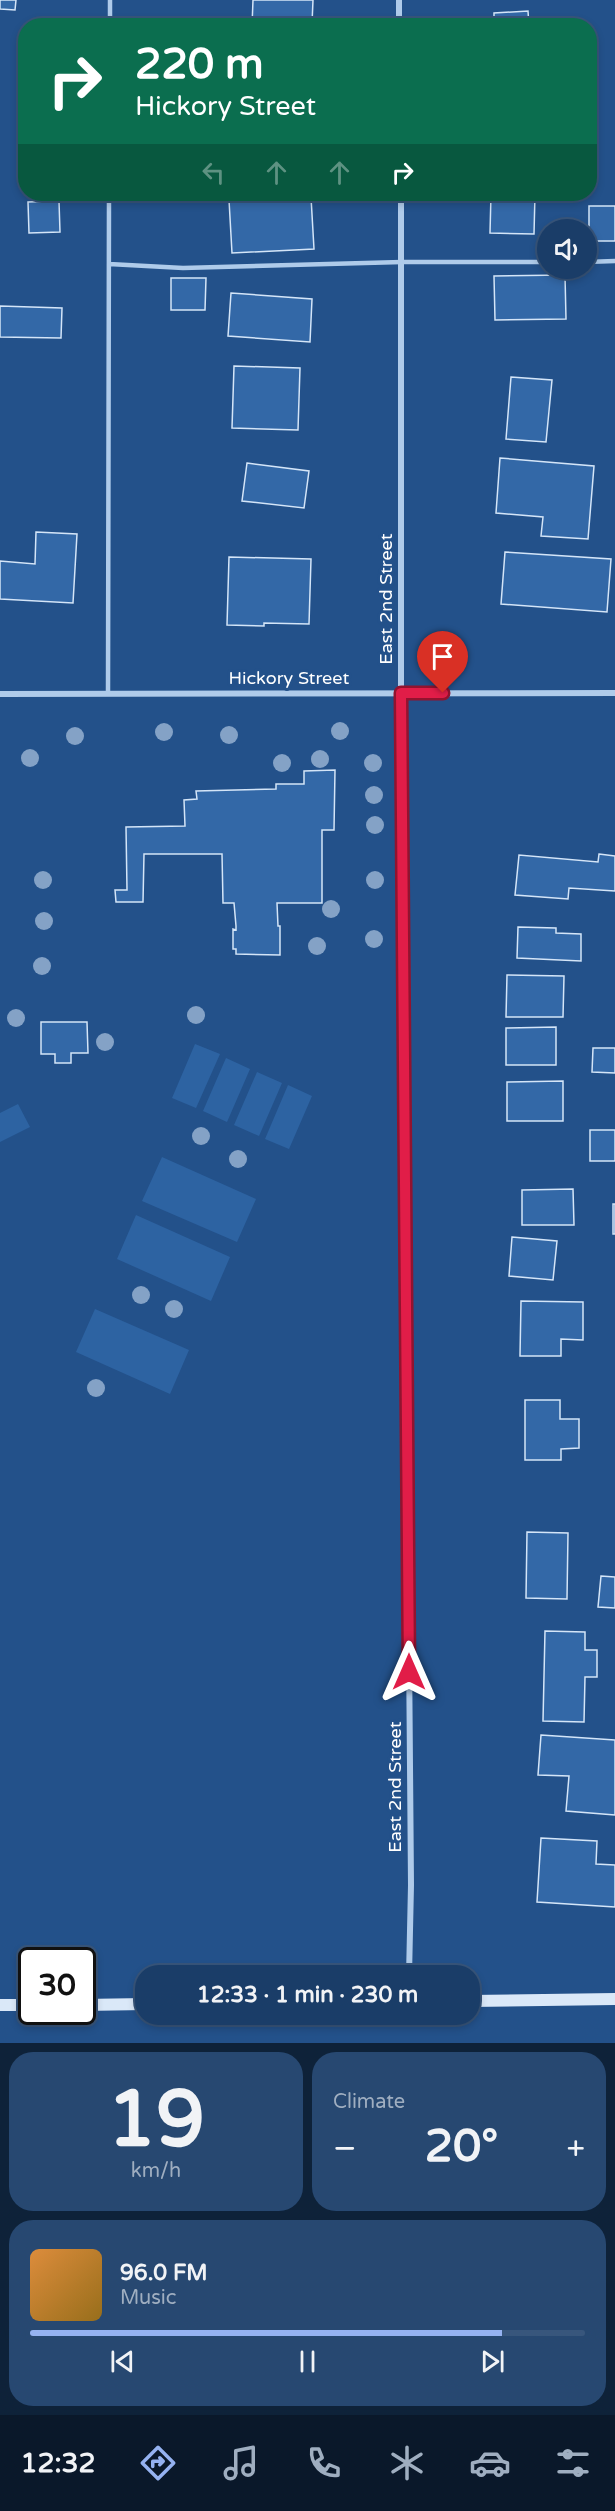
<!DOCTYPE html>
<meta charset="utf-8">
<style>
body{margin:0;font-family:"Varela Round",sans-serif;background:#274871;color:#f1f3f6;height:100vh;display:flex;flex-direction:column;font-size:22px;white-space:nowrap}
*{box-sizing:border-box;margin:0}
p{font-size:20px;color:#9faec0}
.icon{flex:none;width:33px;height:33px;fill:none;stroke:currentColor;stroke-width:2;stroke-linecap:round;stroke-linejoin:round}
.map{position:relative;height:2043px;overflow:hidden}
.sheet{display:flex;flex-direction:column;gap:9px;padding:9px;background:#0e2239;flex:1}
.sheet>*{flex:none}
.top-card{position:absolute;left:18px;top:18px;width:579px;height:183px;border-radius:24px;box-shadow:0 3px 9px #0003,0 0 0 2px #38567c;background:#0b6e4f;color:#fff;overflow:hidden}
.buttons{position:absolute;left:537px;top:219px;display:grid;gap:12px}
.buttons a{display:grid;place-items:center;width:60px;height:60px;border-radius:50%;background:#1a3d68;box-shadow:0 3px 9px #0003,0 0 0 2px #38567c;font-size:30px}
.speed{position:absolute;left:18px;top:1947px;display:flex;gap:12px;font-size:30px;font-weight:700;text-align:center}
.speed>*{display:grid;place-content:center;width:78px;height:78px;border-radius:50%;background:#1a3d68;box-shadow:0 3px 9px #0003,0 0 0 2px #38567c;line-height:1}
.speed .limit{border:3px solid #111;border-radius:9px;background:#fff;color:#111}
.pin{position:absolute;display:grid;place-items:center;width:51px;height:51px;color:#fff;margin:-62px -26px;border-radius:50% 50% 50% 0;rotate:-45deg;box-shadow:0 0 6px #0007}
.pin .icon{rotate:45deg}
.me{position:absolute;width:66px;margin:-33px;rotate:0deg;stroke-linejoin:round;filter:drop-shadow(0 0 4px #0008)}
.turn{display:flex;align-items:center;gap:21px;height:126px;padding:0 18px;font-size:27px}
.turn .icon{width:78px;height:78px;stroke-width:2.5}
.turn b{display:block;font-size:42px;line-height:51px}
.lanes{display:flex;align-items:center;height:57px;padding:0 18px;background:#0003;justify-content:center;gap:30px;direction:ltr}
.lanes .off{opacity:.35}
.big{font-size:45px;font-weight:800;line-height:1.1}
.sheet .card{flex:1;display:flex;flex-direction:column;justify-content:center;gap:9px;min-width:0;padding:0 21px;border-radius:24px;background:#274871}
.sheet .dial{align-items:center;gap:0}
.dial b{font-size:78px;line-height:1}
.song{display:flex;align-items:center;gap:18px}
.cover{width:72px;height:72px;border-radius:9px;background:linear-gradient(135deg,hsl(30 70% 55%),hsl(40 70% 35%))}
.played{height:6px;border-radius:3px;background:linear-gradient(90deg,#95b2f1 85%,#38567c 85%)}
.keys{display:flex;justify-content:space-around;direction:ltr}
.heat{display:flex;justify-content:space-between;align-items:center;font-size:33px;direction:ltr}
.sheet .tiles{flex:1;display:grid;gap:9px;grid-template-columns:1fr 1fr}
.card:last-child{grid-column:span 2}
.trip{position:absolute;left:135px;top:1965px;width:345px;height:60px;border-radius:24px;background:#1a3d68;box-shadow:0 3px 9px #0003,0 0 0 2px #38567c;font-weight:800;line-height:60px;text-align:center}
.menu{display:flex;height:96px;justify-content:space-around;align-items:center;background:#0a182a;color:#9faec0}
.menu .icon{width:42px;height:42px}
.menu .active{color:#95b2f1}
.menu b{font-size:27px;color:#f1f3f6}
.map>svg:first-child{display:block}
.green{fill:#2d63a2}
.building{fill:#3368a7;stroke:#d4e5f8;stroke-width:1.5}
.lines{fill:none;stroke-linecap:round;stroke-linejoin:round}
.lane{stroke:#afcbea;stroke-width:4.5}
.street{stroke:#afcbea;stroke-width:6}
.secondary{stroke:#dae8f8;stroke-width:12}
.tree{fill:#84a2c6}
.route-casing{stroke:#92132f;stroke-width:15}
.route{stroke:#e11d48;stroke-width:10}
.labels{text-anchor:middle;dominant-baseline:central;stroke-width:6;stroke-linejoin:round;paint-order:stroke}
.street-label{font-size:18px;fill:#fff;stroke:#23518a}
</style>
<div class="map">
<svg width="615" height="2043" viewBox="0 0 615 2043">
<rect width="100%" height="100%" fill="#23518a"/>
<path class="green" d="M195 1044 220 1054 196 1108 172 1098Z
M226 1058 250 1069 227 1122 203 1111Z
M257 1072 282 1083 259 1136 234 1125Z
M288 1085 312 1096 289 1149 265 1139Z
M18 1104 30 1127 0 1142V1113Z
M162 1157 256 1199 237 1242 142 1201Z
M136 1215 230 1257 211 1301 117 1259Z
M95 1309 189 1350 170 1394 76 1352Z"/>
<path class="building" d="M0 0H16L15 10 0 9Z
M253 0H313L312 24 252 26Z
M528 11 529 26H494V13Z
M491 194H535L534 234 490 233Z
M311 197 314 249 232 253 229 200Z
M59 201 60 232 29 233 28 202Z
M589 206H615V241H589Z
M565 275 566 319 495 320 494 276Z
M171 278H206L205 310H171Z
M231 293 312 299 310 342 228 336Z
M0 306 62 308 61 338 0 337Z
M234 366 300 368 298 430 232 428Z
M511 377 552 380 546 442 506 439Z
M500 458 594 466 588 539 541 536 543 517 496 513Z
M247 463 309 471 304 508 242 501Z
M36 532 77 534 73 603 0 599V561L35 564Z
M505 552 611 559 607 612 501 604Z
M229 557 311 559 309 624 264 623V626L227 625Z
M335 770 334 830H322V903H277L278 926H280V955L236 954V949H233V929L236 930V926L234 903H223L222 854H144L143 902H116L115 890H127L126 827 185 826 184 800 197 799 196 791 276 789V784H304V771Z
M599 854 615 856V891L569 888 568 899 515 895 519 855 598 862Z
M518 927 556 928V933L581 934V961L517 958Z
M507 975 564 976 563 1017H506Z
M41 1022H87L88 1053H71V1063H55V1054H41Z
M556 1027V1065H506V1028Z
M593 1048H615V1073L592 1072Z
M563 1081V1121H507V1082Z
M590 1130H615V1161H590Z
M573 1189 574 1225H522V1190Z
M613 1204H615V1234H613Z
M512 1237 557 1241 553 1280 509 1276Z
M521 1301 583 1302V1340L561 1339V1356H520Z
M525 1400H560V1419H579V1448L561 1449V1460H525Z
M527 1532 568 1533 567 1599 526 1598Z
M601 1576 615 1577V1608L598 1607Z
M545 1631 585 1632V1650H597V1677H585L584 1722 543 1721Z
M541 1735 615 1740V1815L566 1811 569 1776 538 1775Z
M541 1838 597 1841 596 1864 615 1865V1907L537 1902Z"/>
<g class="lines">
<path class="lane" d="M110 26V0
M586 262 615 261
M109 264 183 268 402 262H548
M108 693 109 194"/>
<path class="street" d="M399 0V26
M401 194V693L411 1885 409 1976
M0 694 615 693"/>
<path class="secondary" d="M470 2001 615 1999
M0 2005H32
M82 2005 146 2004"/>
</g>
<g class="tree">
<circle cx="340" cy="731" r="9"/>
<circle cx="164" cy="732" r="9"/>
<circle cx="229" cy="735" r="9"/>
<circle cx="75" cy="736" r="9"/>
<circle cx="30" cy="758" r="9"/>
<circle cx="320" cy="759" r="9"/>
<circle cx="282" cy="763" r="9"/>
<circle cx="373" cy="763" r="9"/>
<circle cx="374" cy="795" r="9"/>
<circle cx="375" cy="825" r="9"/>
<circle cx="43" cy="880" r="9"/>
<circle cx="375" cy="880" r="9"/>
<circle cx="331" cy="909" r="9"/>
<circle cx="44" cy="921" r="9"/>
<circle cx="374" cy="939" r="9"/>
<circle cx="317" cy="946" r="9"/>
<circle cx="42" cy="966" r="9"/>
<circle cx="196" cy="1015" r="9"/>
<circle cx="16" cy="1018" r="9"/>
<circle cx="105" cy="1042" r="9"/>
<circle cx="201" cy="1136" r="9"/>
<circle cx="238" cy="1159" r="9"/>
<circle cx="141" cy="1295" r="9"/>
<circle cx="174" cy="1309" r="9"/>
<circle cx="96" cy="1388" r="9"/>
</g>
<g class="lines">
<g class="route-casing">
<path id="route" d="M409 1672 401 693H443"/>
</g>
<use href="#route" class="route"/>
</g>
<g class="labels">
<g class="street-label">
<text transform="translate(386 599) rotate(-90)">East 2nd Street</text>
<text x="289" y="678">Hickory Street</text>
<text transform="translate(395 1787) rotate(-90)">East 2nd Street</text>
</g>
</g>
</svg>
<div class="buttons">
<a><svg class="icon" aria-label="sound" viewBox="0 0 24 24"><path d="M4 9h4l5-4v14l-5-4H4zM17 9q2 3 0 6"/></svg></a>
</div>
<div class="speed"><div class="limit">30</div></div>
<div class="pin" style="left:443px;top:693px;background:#d93025"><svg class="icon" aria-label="arrive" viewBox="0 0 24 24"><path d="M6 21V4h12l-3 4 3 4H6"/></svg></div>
<svg class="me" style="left:409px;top:1672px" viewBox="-20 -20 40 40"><path d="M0-17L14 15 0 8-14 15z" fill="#e11d48" stroke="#fff" stroke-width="4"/></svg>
<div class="trip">12:33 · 1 min · 230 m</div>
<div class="top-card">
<div class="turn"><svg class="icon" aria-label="right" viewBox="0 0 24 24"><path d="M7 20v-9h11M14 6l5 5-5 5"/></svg><div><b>220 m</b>Hickory Street</div></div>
<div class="lanes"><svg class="icon off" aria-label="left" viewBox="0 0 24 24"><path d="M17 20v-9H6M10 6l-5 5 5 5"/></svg><svg class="icon off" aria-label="ahead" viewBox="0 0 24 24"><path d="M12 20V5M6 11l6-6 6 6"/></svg><svg class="icon off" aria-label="ahead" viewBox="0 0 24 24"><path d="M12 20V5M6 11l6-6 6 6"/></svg><svg class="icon" aria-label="right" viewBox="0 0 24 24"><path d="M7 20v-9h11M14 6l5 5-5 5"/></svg></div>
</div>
</div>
<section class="sheet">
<div class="tiles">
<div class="card dial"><b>19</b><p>km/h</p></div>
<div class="card"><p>Climate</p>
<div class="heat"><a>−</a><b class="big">20°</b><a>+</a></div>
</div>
<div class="card">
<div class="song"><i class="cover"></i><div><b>96.0 FM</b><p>Music</p></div></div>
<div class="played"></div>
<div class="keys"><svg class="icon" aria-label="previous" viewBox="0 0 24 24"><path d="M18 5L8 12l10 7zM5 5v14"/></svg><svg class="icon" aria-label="pause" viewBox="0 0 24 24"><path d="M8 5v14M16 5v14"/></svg><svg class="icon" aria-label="next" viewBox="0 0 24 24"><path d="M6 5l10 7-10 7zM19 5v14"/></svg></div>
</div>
</div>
</section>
<nav class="menu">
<b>12:32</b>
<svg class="icon active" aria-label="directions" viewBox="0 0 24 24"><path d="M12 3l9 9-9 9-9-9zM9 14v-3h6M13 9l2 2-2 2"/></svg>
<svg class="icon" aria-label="music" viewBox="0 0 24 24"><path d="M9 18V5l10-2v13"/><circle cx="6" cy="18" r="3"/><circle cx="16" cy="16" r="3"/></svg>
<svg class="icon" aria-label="phone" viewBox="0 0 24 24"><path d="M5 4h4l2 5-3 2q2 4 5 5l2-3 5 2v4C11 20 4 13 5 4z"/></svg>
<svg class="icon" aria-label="climate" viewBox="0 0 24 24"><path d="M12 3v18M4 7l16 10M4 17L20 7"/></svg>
<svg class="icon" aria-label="car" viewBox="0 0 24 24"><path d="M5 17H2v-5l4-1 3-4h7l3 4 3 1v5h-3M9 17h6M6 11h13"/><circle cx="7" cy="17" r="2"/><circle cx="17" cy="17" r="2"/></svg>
<svg class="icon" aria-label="filters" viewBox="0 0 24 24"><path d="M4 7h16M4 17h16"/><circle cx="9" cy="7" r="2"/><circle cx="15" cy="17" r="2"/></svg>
</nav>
